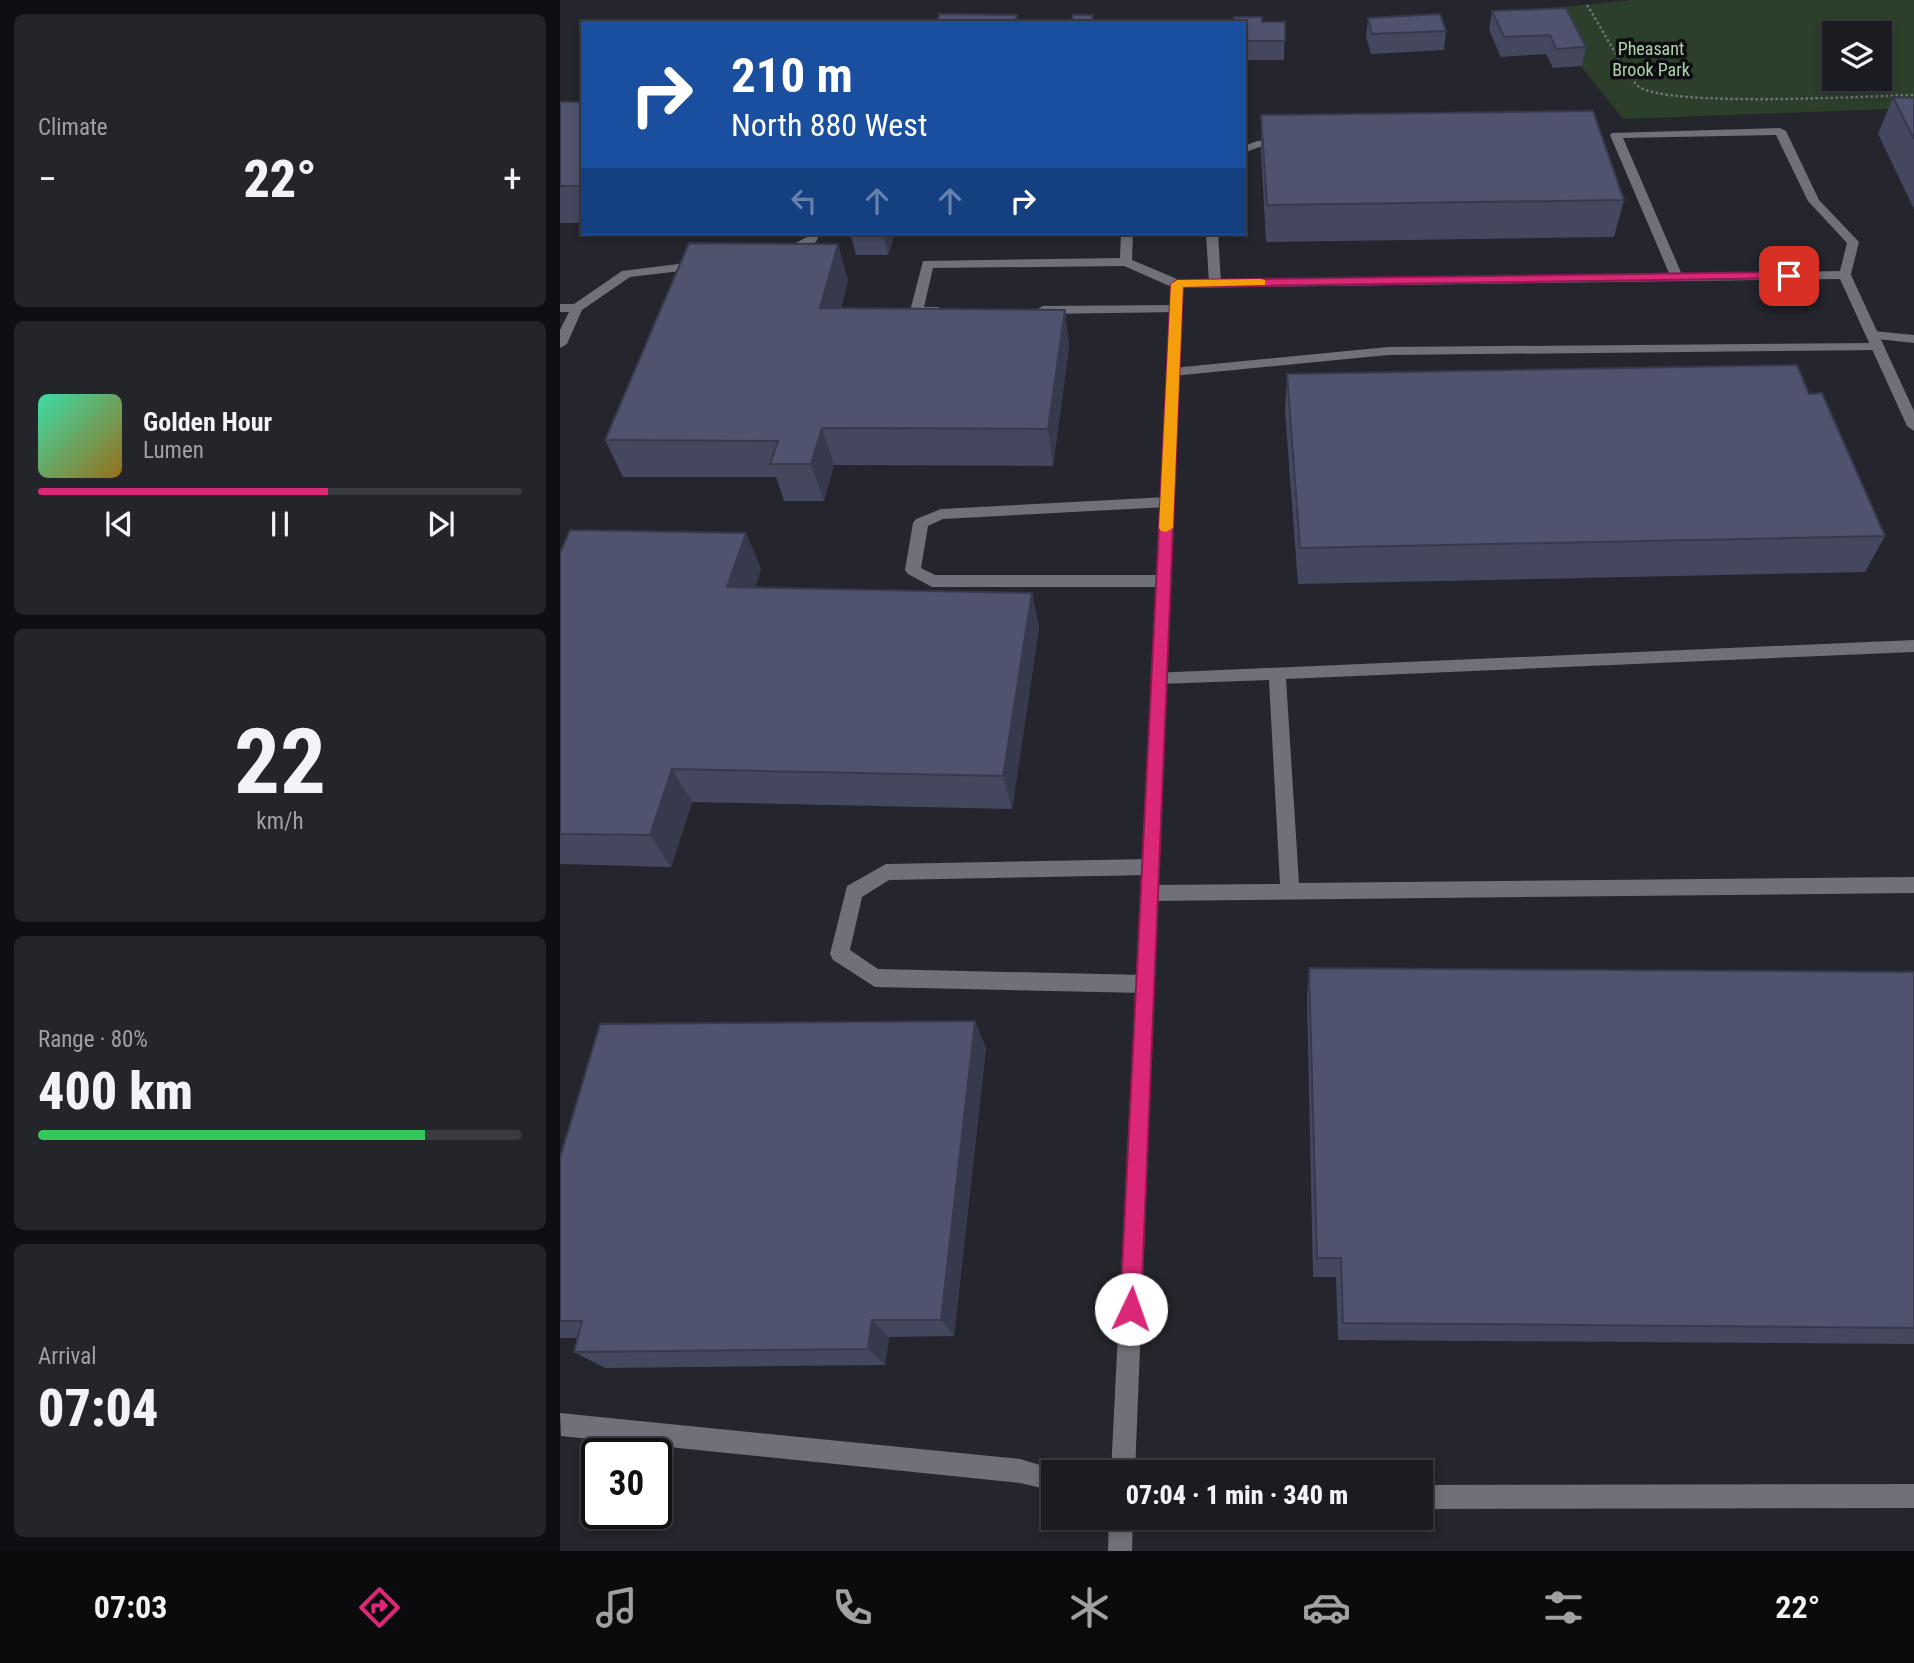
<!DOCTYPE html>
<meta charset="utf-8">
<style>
body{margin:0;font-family:"Roboto Condensed",sans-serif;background:#24252a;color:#f1f3f6;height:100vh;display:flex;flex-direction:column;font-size:26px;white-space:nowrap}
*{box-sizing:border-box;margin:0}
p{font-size:23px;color:#a0a1a5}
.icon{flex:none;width:38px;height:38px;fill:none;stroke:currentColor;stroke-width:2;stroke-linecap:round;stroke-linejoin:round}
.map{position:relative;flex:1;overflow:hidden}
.sheet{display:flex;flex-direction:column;gap:14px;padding:14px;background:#0f0f13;width:560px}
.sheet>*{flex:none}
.guide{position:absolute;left:21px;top:21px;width:665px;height:214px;border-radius:0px;box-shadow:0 4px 10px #0003,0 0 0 2px #393a40;background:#1a4fa0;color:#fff;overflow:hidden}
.controls{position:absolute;left:1262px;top:21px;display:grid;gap:14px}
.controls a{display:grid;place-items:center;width:70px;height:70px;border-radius:0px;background:#1b1c22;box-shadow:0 4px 10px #0003,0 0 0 2px #393a40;font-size:35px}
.speed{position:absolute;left:21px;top:1438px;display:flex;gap:14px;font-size:35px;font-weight:700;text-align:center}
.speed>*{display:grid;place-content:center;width:91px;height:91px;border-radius:50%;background:#1b1c22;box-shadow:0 4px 10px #0003,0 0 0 2px #393a40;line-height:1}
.speed .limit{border:4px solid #111;border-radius:10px;background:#fff;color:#111}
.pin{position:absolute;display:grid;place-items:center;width:60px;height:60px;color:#fff;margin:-30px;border-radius:14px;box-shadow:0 4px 10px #0006}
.me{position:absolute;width:77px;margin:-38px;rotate:3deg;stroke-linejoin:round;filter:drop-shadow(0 0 5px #0008)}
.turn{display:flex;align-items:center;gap:24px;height:147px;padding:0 35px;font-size:32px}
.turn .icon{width:91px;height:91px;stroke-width:2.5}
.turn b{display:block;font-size:49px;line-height:60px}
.lanes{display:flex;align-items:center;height:66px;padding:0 35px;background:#0003;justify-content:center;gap:35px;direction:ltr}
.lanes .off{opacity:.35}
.big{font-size:52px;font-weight:800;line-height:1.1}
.sheet .card{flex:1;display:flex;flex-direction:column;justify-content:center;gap:10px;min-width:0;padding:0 24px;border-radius:10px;background:#24252a}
.sheet .dial{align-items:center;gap:0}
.dial b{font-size:91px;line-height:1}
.song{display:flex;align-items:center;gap:21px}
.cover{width:84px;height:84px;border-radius:10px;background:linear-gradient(135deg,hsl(160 70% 55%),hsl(40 70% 35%))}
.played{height:7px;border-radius:4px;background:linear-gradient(90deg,#db2777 60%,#393a40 60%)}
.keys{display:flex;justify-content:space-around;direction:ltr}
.heat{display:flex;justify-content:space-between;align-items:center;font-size:38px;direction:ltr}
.charge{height:10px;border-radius:5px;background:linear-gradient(90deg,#34c759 80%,#393a40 0)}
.trip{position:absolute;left:481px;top:1460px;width:392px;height:70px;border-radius:0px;background:#1b1c22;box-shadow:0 4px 10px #0003,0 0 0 2px #393a40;font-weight:800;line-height:70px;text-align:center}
.tab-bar{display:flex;height:112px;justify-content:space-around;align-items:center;background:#0b0b0e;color:#a0a1a5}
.tab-bar .icon{width:49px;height:49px}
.tab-bar .current{color:#db2777}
.tab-bar b{font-size:32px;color:#f1f3f6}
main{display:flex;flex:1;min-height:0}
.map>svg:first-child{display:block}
.green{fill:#2b3f2a;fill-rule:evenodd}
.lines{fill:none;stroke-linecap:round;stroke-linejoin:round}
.path{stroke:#727379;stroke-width:2.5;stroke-dasharray:2.5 2.5;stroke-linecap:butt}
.service{fill:#6f7079;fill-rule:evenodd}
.minor{fill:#6f7079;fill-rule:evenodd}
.wall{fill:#44475e}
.shaded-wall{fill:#373a4c}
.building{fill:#4f536d;stroke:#373a4c;stroke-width:2}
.route{fill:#db2777;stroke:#8e194d;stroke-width:2}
.slow{fill:#f59e0b}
.labels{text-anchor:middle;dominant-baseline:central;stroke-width:7;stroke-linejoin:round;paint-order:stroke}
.far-park-label{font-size:18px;fill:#acd5ab;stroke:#0e0e12}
</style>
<main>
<section class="sheet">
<div class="card"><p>Climate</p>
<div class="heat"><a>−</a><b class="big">22°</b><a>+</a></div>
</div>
<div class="card">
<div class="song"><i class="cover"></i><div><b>Golden Hour</b><p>Lumen</p></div></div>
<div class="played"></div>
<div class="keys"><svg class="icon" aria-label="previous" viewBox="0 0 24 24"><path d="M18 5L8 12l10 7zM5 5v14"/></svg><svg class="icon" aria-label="pause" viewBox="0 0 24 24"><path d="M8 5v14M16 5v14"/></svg><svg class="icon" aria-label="next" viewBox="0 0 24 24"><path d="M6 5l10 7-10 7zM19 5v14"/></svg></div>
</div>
<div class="card dial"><b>22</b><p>km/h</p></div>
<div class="card"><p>Range · 80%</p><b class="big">400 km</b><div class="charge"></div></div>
<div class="card"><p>Arrival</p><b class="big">07:04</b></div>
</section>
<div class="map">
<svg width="1354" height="1551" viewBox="0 0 1354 1551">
<rect width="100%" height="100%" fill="#24252d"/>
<path class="green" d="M1071 0H1354V108L1063 119 976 10ZM1274 33H1320V79H1274Z"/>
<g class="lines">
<path class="path" d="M1027 5C1037 20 1068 78 1078 86 1106 108 1309 96 1354 95"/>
<path class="service" d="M1220 128 1226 131 1259 200 1299 242 1290 278 1285 279 1279 275 1287 243 1248 201 1216 135 1063 138 1123 277 1122 280H1112L1050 135 1052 133Z
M725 140 729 141V145L699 147 684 153V146L697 141Z
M248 233H260L256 242 226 256H218L216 253 247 237Z
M561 233H573L572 260 622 281V287H612L564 266 373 268 364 307H378L385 311C377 317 358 317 350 311L363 261 560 258Z
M646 233H658L661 283 655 287 649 283Z
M142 261 146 262V268L70 277 22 310 7 344 0 348V330L9 312H0V304H14L62 271Z
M616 305 623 309 621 312 483 314 476 310 483 306Z
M1313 331 1354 335V343L1308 338V332Z
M1318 343 1325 347 1323 350 828 355 613 376 606 372 613 368 828 347Z
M607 497 614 502 607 507 383 519 368 526 361 568 375 575H604L612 581 604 587H372L348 574 345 570 353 523 356 519 381 509Z
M1354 640V652L726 679 739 883 1354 877V893L590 901 583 899 581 893 583 887 590 885 720 884 709 680 599 684 593 683 591 678 593 673Z
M591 859 597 861 600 867 597 873 591 875 329 880 302 897 290 950 318 969 585 975 592 978 595 984 592 990 585 993 315 987 273 960 270 954 287 886 326 864Z
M0 1413 460 1459 503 1472H494V1491L460 1483 1 1436Z
M1354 1484V1508L861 1509V1485Z"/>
<path class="minor" d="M1285 271 1291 275 1354 411V431L1347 426 1280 279 623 288 575 1472H551L611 284 617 280Z
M549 1517H573L572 1551H548Z"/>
</g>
<path class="wall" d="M932 11 1026 47 1022 66 993 68 986 54 941 57 929 30Z
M808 18 886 31 884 50 811 54 806 37Z
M725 22 724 60H684V23Z
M1333 97 1354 98V209L1318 134Z
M0 102H23V223H0Z
M701 115 1064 200 1054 237 706 242 701 152Z
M290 233H335L328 255H296Z
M278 244 288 281 281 308 505 310 509 347 493 466 274 465 264 501H224L216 477H63L45 440Z
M727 374 1249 394 1325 536 1305 572 738 584 725 411Z
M186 533 201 569 195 588 472 593 479 628 452 809 132 802 111 867 0 864V553Z
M749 968 1354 972V1344L778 1340 776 1277H753L747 997Z
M426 1048 394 1336 329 1337 325 1365 45 1368 14 1352 18 1338H0V1158Z"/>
<path class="shaded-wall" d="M323 233H335L328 255Z
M278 244 288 281 272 345 260 308Z
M505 310 509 347 493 466 488 429Z
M262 428 274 465 264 501 251 464Z
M186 533 201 569 183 623 167 587Z
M472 593 479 628 452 809 443 776Z
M112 769 132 802 111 867 90 835Z
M415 1021 426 1048 394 1336 381 1320Z
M312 1320 329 1337 325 1365 308 1349Z"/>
<path class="building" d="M1006 8 1026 47 996 49 990 35 944 37 932 11Z
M379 14 457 15 455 23H377Z
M880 14 886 31 812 34 808 18Z
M513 15H533L532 23H511Z
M674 17H702V22H725V41H684V23H674Z
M1333 97 1354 98V139Z
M0 102H23V186H0Z
M1033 111 1064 200 707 205 701 115Z
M129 243 278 244 260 308 505 310 488 429 262 428 251 464H210L218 441 45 440Z
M1237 365 1249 394 1262 393 1325 536 740 548 727 374Z
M10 530 186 533 167 587 472 593 443 776 112 769 90 835 0 834V553Z
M749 968 1354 972V1328L783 1323 781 1258H757Z
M415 1021 381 1320H312L308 1349 14 1352 22 1321H0V1158L40 1024Z"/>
<path class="route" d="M1229 272 1233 274V278L623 287 581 1309 578 1316 571 1319 563 1316 560 1309 611 284 617 280Z"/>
<path class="slow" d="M701 279 705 280V285L623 287 613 528 606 532 601 531 599 528 611 284 617 280Z"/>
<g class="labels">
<g class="far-park-label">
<text x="1091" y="48">Pheasant<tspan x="1091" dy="21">Brook Park</tspan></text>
</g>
</g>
</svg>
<div class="controls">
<a><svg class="icon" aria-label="layers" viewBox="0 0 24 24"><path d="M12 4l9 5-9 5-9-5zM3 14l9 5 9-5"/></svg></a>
</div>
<div class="speed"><div class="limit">30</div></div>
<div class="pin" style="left:1229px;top:276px;background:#d93025"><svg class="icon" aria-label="arrive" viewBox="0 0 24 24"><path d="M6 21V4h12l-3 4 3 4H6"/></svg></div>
<svg class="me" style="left:571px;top:1309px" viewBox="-20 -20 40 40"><circle r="19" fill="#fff"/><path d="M0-13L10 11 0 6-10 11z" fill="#db2777"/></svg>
<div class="trip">07:04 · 1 min · 340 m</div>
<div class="guide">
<div class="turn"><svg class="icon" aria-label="right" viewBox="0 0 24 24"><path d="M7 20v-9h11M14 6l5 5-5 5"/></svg><div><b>210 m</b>North 880 West</div></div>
<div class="lanes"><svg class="icon off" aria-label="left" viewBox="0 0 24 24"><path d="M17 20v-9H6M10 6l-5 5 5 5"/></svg><svg class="icon off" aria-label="ahead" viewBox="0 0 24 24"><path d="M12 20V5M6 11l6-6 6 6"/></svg><svg class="icon off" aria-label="ahead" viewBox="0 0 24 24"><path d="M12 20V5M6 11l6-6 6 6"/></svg><svg class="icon" aria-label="right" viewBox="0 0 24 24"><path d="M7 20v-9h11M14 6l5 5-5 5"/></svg></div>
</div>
</div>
</main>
<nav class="tab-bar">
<b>07:03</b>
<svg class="icon current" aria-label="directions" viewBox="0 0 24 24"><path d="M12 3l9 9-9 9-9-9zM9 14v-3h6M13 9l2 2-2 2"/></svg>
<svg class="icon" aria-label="music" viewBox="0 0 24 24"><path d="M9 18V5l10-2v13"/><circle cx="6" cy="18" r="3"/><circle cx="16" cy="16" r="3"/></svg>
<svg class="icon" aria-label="phone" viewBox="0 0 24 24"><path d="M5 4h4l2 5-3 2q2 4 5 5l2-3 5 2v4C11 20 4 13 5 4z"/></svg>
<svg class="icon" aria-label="climate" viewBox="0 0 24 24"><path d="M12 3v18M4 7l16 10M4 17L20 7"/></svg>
<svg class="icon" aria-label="car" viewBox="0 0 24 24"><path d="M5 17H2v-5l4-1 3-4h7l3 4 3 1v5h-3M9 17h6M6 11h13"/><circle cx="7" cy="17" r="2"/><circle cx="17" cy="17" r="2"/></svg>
<svg class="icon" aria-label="filters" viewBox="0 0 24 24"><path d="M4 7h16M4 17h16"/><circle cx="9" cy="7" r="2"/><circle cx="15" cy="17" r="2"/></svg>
<b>22°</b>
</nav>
